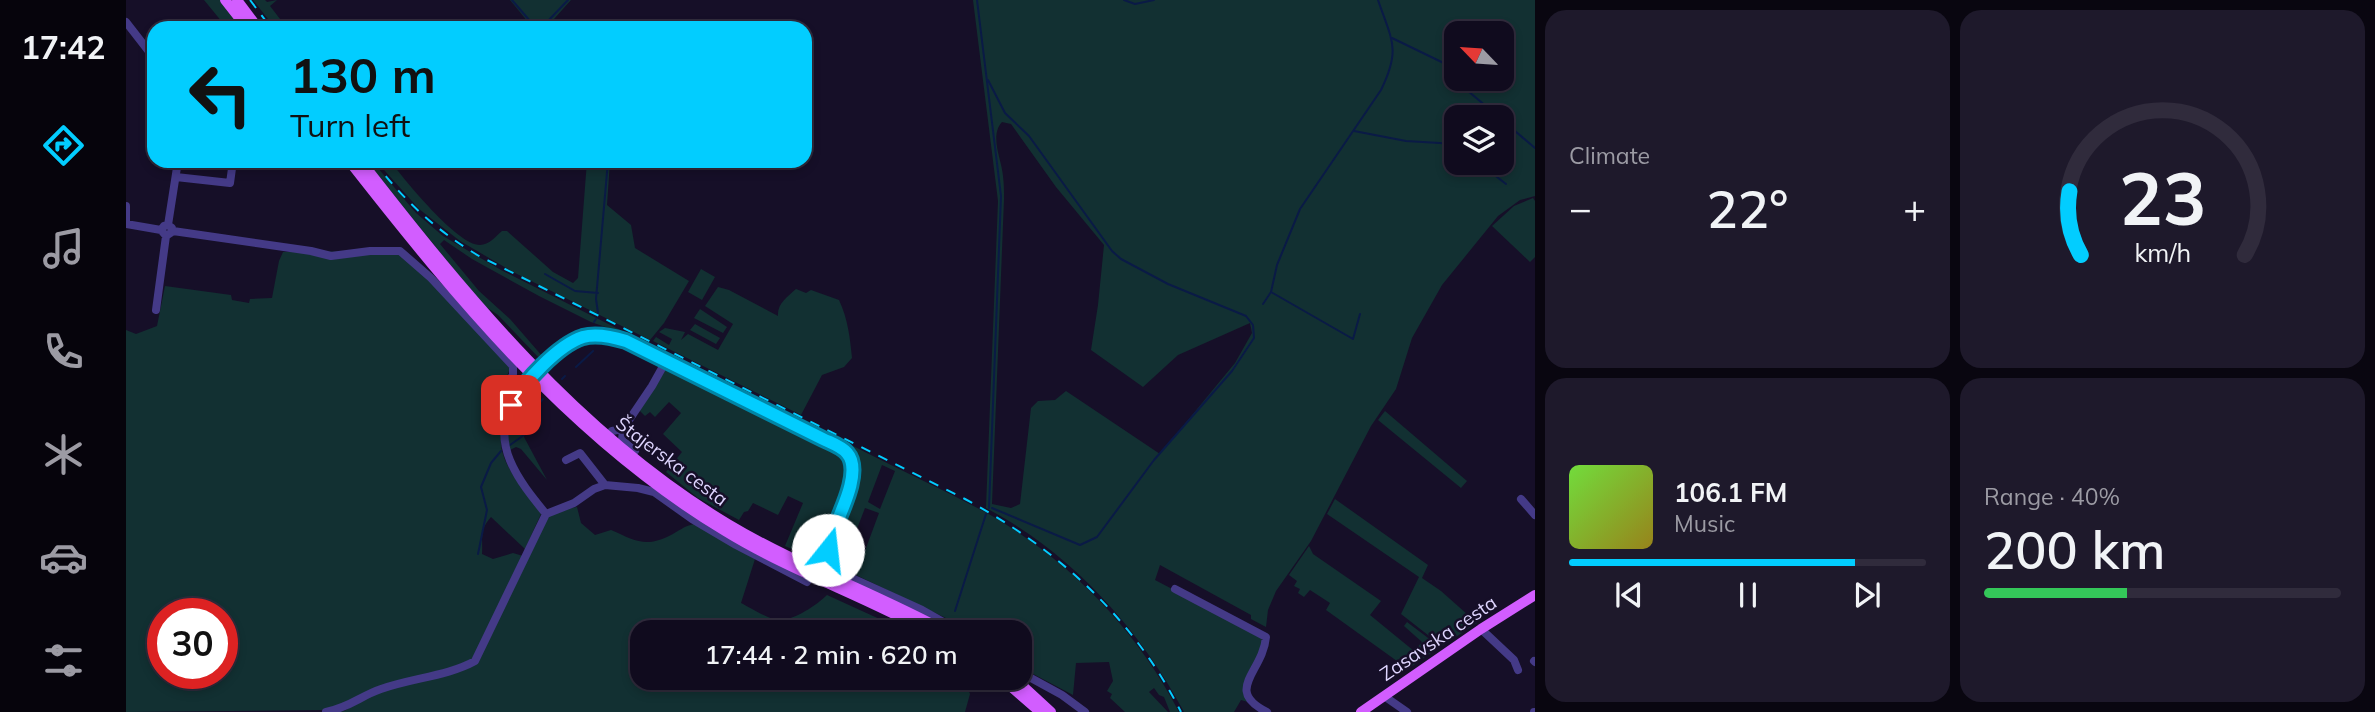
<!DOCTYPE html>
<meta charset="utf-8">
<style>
body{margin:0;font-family:Mulish,sans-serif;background:#1e192b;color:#f1f3f6;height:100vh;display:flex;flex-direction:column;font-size:26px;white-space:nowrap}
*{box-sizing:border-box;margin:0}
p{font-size:23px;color:#9c9ba4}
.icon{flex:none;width:38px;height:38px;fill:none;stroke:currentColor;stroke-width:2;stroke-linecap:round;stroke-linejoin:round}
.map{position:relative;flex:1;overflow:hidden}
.side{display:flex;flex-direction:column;gap:10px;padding:10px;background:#090610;width:840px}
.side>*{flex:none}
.hud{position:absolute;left:21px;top:21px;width:665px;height:147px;border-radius:21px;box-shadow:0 4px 10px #0003,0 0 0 2px #302b3c;background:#02cdff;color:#111;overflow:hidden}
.needle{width:46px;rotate:295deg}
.controls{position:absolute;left:1318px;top:21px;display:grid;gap:14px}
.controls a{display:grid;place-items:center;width:70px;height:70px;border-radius:14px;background:#100b1e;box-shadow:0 4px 10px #0003,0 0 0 2px #302b3c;font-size:35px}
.speed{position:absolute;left:21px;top:598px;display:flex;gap:14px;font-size:35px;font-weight:700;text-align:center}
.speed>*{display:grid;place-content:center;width:91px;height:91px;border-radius:50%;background:#100b1e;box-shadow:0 4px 10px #0003,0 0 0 2px #302b3c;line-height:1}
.speed .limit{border:10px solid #d22;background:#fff;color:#111}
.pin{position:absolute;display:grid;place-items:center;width:60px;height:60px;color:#fff;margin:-30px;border-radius:14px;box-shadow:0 4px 10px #0006}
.me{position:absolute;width:77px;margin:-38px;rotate:16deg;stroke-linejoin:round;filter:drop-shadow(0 0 5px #0008)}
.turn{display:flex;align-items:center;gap:24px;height:147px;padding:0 28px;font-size:32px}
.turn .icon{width:91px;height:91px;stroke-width:2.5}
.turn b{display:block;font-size:49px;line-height:60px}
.big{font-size:52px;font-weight:600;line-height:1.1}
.side .widget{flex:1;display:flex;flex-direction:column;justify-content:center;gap:10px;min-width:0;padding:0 24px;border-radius:21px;background:#1e192b}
.side .dial{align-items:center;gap:0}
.dial svg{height:182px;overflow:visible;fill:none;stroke:#302b3c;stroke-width:7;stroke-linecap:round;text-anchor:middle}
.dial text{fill:#f1f3f6;stroke:none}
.song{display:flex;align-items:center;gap:21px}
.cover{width:84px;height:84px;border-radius:10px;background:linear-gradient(135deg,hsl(100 70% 55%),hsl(50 70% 35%))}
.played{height:7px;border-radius:4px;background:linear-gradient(90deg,#02cdff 80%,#302b3c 80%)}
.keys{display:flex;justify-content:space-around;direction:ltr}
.heat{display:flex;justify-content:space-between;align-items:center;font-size:38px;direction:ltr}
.charge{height:10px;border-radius:5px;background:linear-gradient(90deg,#34c759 40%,#302b3c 0)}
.side .tiles{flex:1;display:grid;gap:10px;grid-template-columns:repeat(2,1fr)}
.trip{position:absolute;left:504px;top:620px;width:402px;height:70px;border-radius:21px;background:#100b1e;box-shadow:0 4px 10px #0003,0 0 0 2px #302b3c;font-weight:600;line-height:70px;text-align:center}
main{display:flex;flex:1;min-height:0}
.menu{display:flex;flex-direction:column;width:126px;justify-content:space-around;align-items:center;background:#06040c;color:#9c9ba4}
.menu .icon{width:49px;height:49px}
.menu .selected{color:#02cdff}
.menu b{font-size:32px;color:#f1f3f6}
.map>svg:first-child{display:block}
.green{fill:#123032;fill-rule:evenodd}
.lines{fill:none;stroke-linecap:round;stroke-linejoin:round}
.stream{stroke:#0a1a46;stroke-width:2}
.minor{stroke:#443a87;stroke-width:8}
.major{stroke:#d25dff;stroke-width:10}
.rail{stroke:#02cdff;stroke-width:2;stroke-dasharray:10 9;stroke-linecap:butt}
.route-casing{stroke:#0185a6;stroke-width:18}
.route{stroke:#02cdff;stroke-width:12}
.labels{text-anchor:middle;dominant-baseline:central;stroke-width:5;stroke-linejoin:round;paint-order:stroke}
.street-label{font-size:19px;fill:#dfd6ff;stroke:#160f28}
</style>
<main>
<nav class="menu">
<b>17:42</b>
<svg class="icon selected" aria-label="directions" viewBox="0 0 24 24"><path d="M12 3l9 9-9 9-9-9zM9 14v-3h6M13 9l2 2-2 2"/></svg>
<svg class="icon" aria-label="music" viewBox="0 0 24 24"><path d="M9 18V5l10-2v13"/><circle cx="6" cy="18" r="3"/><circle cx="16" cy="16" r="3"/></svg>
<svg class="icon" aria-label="phone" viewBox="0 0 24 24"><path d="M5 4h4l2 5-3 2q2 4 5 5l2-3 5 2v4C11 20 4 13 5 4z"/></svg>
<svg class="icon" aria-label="climate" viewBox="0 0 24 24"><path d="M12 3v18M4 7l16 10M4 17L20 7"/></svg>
<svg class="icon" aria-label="car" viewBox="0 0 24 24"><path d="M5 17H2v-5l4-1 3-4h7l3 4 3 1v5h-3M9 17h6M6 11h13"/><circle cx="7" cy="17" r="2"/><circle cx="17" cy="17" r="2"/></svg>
<svg class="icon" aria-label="filters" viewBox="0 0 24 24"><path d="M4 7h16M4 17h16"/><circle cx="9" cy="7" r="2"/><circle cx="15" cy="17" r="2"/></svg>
</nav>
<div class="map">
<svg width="1409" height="712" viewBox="0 0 1409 712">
<rect width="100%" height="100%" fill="#160f28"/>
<path class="green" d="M78 0H95L116 28H101Z
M127 0H139L141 2 151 0 144 6 161 28H149Z
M384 0H445L420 28H407Z
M847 0H1409V196L1394 200 1372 216 1316 285 1286 338 1270 389 1245 426 1185 541 1150 591 1142 610 1140 627 1125 619V615L1034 565 1029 580 1132 634 1138 642 1121 682 1122 702 1115 700 1108 712H1058C1013 628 945 553 860 508L872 201ZM1330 33H1376V79H1330ZM1330 117H1376V163H1330ZM876 122 885 124 930 187 978 245 972 305 965 350 1017 387 1052 355 1124 323 1126 333 1109 363 1034 454 940 391 929 400 912 401 905 408 894 504 885 508 866 504 878 199C878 192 878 184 877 176 876 160 863 136 876 122Z
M240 161H246L290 213 317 236 375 270 522 344 520 346 487 335 488 330 465 322 413 296 346 259 318 240 314 244 353 291 384 319 417 357 453 334 438 343 418 360 414 359 372 315 357 305Z
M250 161H264C279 180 331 245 354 245 363 245 370 236 376 231H381L427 272 447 283 452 278 461 161H484L481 205 505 225 509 248 563 281 538 323 524 340 387 272 334 241 293 209Z
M1407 198 1409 201V257L1404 262 1366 226 1388 206Z
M268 251 298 273 384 368 376 391C389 413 369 432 377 454 384 477 403 494 415 514L399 549 365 517C353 530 357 539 356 554L367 559 387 553 397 556 349 659 201 710 0 712V330L10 334 31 326 39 286 105 295 106 300 123 303 124 299 146 298 153 261 157 252ZM37 614H96V674H37Z
M575 269 589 277 576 300 562 292Z
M592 287 603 290 652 316C651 304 661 297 670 289L680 293 685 290 713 300C722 319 724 338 726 358L718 367 696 375 675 415 527 341 530 337 543 345 546 339 533 332 539 328 559 332 555 340 562 334 592 350 607 324 579 306Z
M574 309 601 327 597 333 568 318Z
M569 324 594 338 590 344 564 330Z
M525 345C595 380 665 415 735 450 776 471 818 490 859 512 941 558 1010 628 1053 712H1044L1038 697 1033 695 1028 688 1023 692 1042 712H999L984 698 986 694 981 691 987 681 983 662 950 663 947 695 894 667V632H844L824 620 730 575 753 513 739 508 717 565 711 563 704 549 705 543 729 478 732 459H729L723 450 715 445 523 348ZM756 465 769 471 754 509 742 502Z
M539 367 678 435 715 454 720 460 723 465 722 479 698 544 699 561 694 562 659 546 677 503 662 496 652 515 627 503 622 511 618 512 613 520 572 498 540 472 556 452 537 434 555 413 543 402 529 417 524 412 519 416 513 410Z
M392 406 403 411 398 427V437L421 480 395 449 390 447 382 451V423L388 407Z
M1259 411 1341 481 1335 488 1252 420Z
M1209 499 1302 565 1296 578 1315 591 1351 623 1316 646 1275 614 1293 577 1201 514Z
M451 507 455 523 469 535 485 530C508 540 519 548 543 536 553 531 558 526 568 524L629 559 615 603C623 607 642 619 651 620 666 622 691 605 701 595L782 632H516V677H837L844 694 839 712H210L218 711 250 693 350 663 421 517 438 509Z
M1183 546 1187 554 1255 601 1244 615 1288 651 1296 642 1278 626 1281 622 1314 647 1282 669 1200 610 1204 603 1184 590 1178 597 1172 593 1174 589 1168 586 1171 581 1163 575Z"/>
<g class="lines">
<path class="stream" d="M386 0 410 28
M851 0 875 196 863 508
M998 0 1009 4 1028 0
M421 22 442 0
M1266 38 1330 69V81L1373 117
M862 80 879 113 903 136 986 251 995 259 1042 284 1120 316 1127 325 1128 338 1106 371 1028 460 971 537 954 545 866 508
M1376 120 1409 148
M1228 131 1280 141 1330 144
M1353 163 1380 184
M419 274 449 291 472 293
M1145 292 1227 339 1234 314
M1137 304 1145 292 1151 265 1174 209 1255 90C1275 49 1266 41 1252 0
M472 313 470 299 482 161
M468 322 470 319
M450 367 467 351
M436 379 439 376
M409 408 417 399
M384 445 398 435 400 420 404 414
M352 554 361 510 355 487 365 463 375 451
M829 611 860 514"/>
<path class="minor" d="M0 22 28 58
M50 177 104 183 107 161
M0 206V224
M0 224 35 230
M42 225 52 161
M47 231 185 251 205 256 244 251H274L305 278 387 366V374L379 392 388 399
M30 310 40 236 35 230 38 226 42 225 46 228V232L40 236
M497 429 496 440 509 451
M486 431 497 429 526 386 540 361
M440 460 454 453 479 485
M1395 499 1409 515
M681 582 610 545 566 519 528 492 512 488 479 485 468 489 448 503 420 514C393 481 362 443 388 399 400 380 437 341 460 337 474 334 488 336 502 341 525 350 546 364 568 375 618 399 668 424 717 449 746 478 696 524 704 562L719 575 796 610 835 632
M1049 589 1140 637C1137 672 1097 690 1141 712
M1355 629 1388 660 1392 670
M1408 661 1409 662
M894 672 936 695 959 712
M1258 696 1281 712
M200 712C225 707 234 696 255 689 286 678 322 676 349 661L420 514
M1408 712H1409"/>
<path class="major" d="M99 0 121 28
M111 0 132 28
M223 161C331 299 447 440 599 531 664 571 736 595 803 632
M235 161C340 296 453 435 602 524 672 566 750 593 821 632
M874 677 914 712
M887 677 925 712
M1235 712 1355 629 1409 595"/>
<path class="rail" d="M124 0 145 28
M248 161C277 200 311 231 353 256L839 499C930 548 1008 618 1055 712"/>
</g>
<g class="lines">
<g class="route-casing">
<path id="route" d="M385 405C397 383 432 345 457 337 471 333 487 337 500 341L697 439C705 443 715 446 721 453 738 472 711 519 703 541L702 550"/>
</g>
<use href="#route" class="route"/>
</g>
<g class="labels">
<g class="street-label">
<text transform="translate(546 461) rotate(37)">Štajerska cesta</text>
<text transform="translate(1312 638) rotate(-34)">Zasavska cesta</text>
</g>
</g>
</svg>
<div class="controls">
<a><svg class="needle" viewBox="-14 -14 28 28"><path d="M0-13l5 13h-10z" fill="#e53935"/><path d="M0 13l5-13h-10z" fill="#9c9ba4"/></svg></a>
<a><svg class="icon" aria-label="layers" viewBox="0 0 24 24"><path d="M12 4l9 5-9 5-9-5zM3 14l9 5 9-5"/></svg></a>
</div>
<div class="speed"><div class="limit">30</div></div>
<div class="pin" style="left:385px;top:405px;background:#d93025"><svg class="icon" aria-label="arrive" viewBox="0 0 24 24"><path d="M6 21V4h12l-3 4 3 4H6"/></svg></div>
<svg class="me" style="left:702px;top:550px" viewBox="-20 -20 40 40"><circle r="19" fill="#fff"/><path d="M0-13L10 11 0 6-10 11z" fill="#02cdff"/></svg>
<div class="trip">17:44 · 2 min · 620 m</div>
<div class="hud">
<div class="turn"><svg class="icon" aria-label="left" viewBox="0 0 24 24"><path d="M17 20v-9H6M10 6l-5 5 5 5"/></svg><div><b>130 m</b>Turn left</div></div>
</div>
</div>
<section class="side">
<div class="tiles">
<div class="widget"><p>Climate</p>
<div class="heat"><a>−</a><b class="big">22°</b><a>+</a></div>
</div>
<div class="widget dial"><svg viewBox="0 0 100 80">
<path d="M14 69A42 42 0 1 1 86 69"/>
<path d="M14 69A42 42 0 0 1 9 41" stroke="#02cdff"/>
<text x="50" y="56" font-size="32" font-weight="700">23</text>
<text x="50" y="72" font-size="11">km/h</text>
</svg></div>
<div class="widget">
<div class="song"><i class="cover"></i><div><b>106.1 FM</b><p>Music</p></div></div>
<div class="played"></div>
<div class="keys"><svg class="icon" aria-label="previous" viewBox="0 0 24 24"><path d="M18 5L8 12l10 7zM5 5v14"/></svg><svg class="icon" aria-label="pause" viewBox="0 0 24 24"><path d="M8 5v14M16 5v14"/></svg><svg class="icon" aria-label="next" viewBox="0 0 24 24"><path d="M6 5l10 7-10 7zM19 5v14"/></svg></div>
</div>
<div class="widget"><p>Range · 40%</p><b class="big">200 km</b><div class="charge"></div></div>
</div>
</section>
</main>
